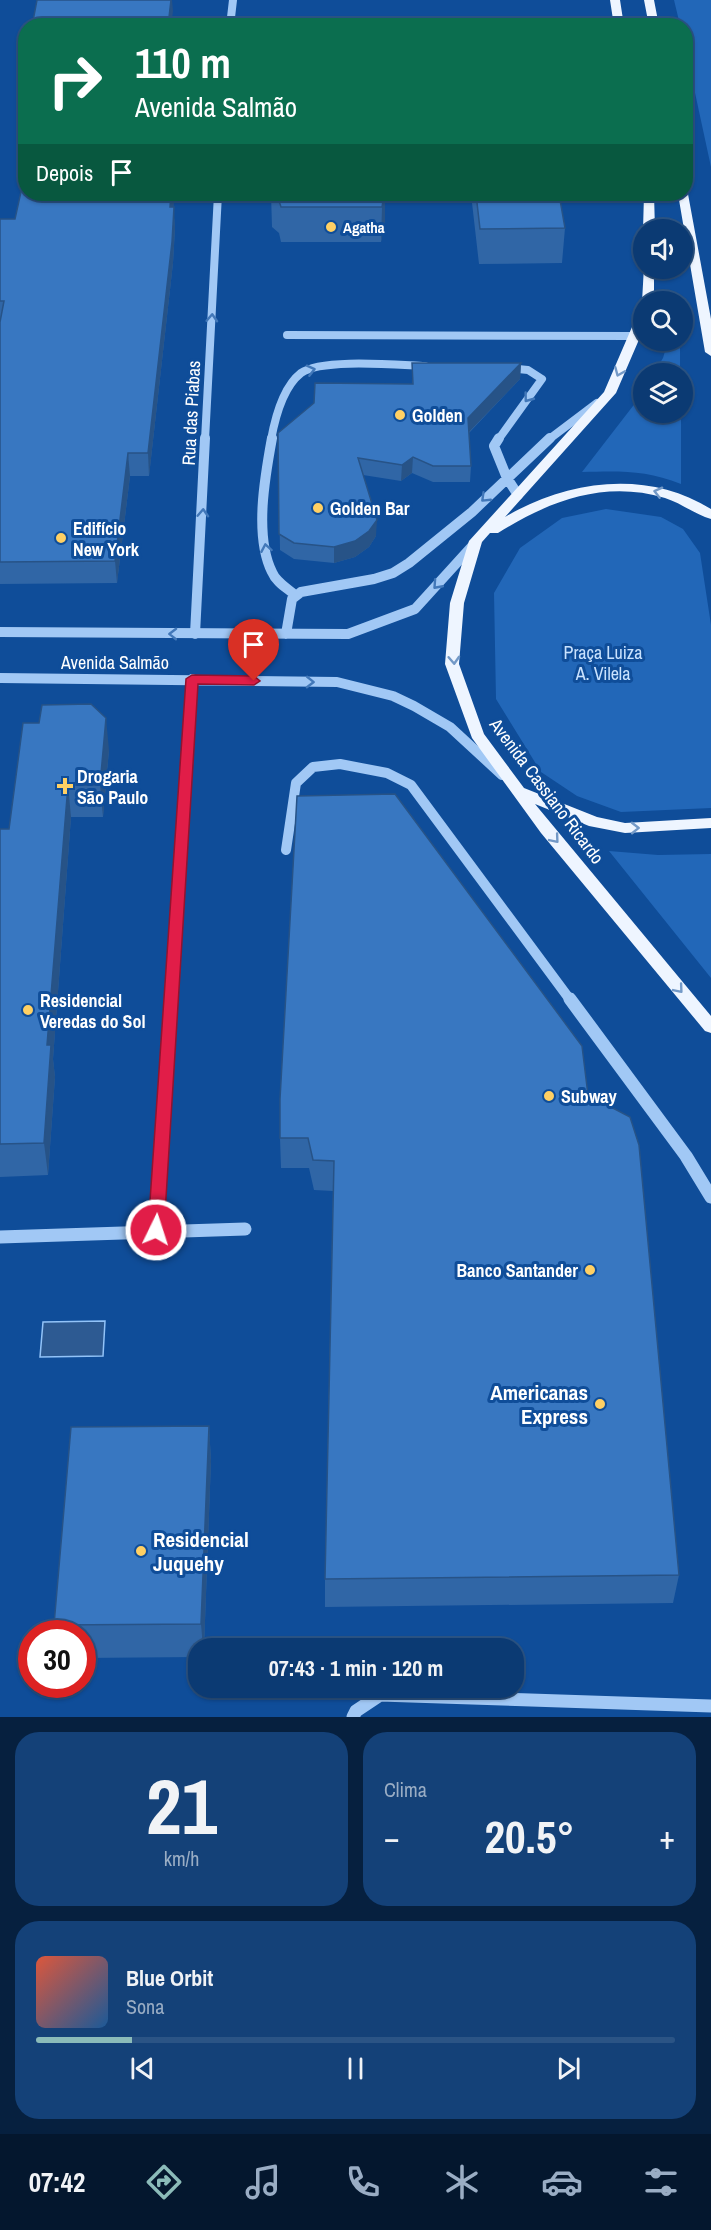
<!DOCTYPE html>
<html lang="pt">
<meta charset="utf-8">
<style>
body{margin:0;font-family:"Archivo Narrow",sans-serif;background:#144178;color:#f1f3f6;height:100vh;display:flex;flex-direction:column;font-size:22px;white-space:nowrap}
*{box-sizing:border-box;margin:0}
p{font-size:20px;color:#9aadc4}
.icon{flex:none;width:33px;height:33px;fill:none;stroke:currentColor;stroke-width:2;stroke-linecap:round;stroke-linejoin:round}
.map{position:relative;height:1717px;overflow:hidden}
.drawer{display:flex;flex-direction:column;gap:15px;padding:15px;background:#06203f;flex:1}
.drawer>*{flex:none}
.guide{position:absolute;left:18px;top:18px;width:675px;height:183px;border-radius:24px;box-shadow:0 2px 4px #0004,0 0 0 2px #2b5485;background:#0b6e4f;color:#fff;overflow:hidden}
.controls{position:absolute;left:633px;top:219px;display:grid;gap:12px}
.controls a{display:grid;place-items:center;width:60px;height:60px;border-radius:50%;background:#0b3a73;box-shadow:0 2px 4px #0004,0 0 0 2px #2b5485;font-size:30px}
.speed{position:absolute;left:18px;top:1620px;display:flex;gap:12px;font-size:30px;font-weight:700;text-align:center}
.speed>*{display:grid;place-content:center;width:78px;height:78px;border-radius:50%;background:#0b3a73;box-shadow:0 2px 4px #0004,0 0 0 2px #2b5485;line-height:1}
.speed .limit{border:9px solid #d22;background:#fff;color:#111}
.pin{position:absolute;display:grid;place-items:center;width:51px;height:51px;color:#fff;margin:-62px -26px;border-radius:50% 50% 50% 0;rotate:-45deg;box-shadow:0 0 6px #0007}
.pin .icon{rotate:45deg}
.me{position:absolute;width:66px;margin:-33px;rotate:4deg;stroke-linejoin:round;filter:drop-shadow(0 0 4px #0008)}
.turn{display:flex;align-items:center;gap:21px;height:126px;padding:0 18px;font-size:27px}
.turn .icon{width:78px;height:78px;stroke-width:2.5}
.turn b{display:block;font-size:42px;line-height:51px}
.then{display:flex;align-items:center;height:57px;padding:0 18px;background:#0003;gap:12px;font-size:22px}
.big{font-size:45px;font-weight:700;line-height:1.1}
.drawer .widget{flex:1;display:flex;flex-direction:column;justify-content:center;gap:9px;min-width:0;padding:0 21px;border-radius:24px;background:#144178}
.drawer .dial{align-items:center;gap:0}
.dial b{font-size:78px;line-height:1}
.song{display:flex;align-items:center;gap:18px}
.cover{width:72px;height:72px;border-radius:9px;background:linear-gradient(135deg,hsl(10 70% 55%),hsl(210 70% 35%))}
.played{height:6px;border-radius:3px;background:linear-gradient(90deg,#8bbbb9 15%,#2b5485 15%)}
.keys{display:flex;justify-content:space-around;direction:ltr}
.heat{display:flex;justify-content:space-between;align-items:center;font-size:33px;direction:ltr}
.drawer .tiles{flex:1;display:grid;gap:15px;grid-template-columns:1fr 1fr}
.widget:last-child{grid-column:span 2}
.trip{position:absolute;left:188px;top:1638px;width:336px;height:60px;border-radius:24px;background:#0b3a73;box-shadow:0 2px 4px #0004,0 0 0 2px #2b5485;font-weight:700;line-height:60px;text-align:center}
.dock{display:flex;height:96px;justify-content:space-around;align-items:center;background:#04172e;color:#9aadc4}
.dock .icon{width:42px;height:42px}
.dock .on{color:#8bbbb9}
.dock b{font-size:27px;color:#f1f3f6}
.map>svg:first-child{display:block}
.green{fill:#2267b8}
.water{fill:#2d5a92;stroke:#92c3f8;stroke-width:1.5}
.lines{fill:none;stroke-linecap:round;stroke-linejoin:round}
.minor-far2{stroke:#a1c8f5;stroke-width:8}
.minor-far1{stroke:#a1c8f5;stroke-width:10}
.minor{stroke:#a1c8f5;stroke-width:13}
.major{fill:#eef5ff;fill-rule:evenodd}
.wall{fill:#3066a6}
.shaded-wall{fill:#275387}
.building{fill:#3877c1;stroke:#275387;stroke-width:1.5}
.oneway{stroke:#4278b9}
.oneway2{stroke:#7399c7}
.route{fill:#e11d48;stroke:#92132f;stroke-width:1.5}
.poi-dot{fill:#ffd064;stroke:#0f4d99;stroke-width:2}
.labels{text-anchor:middle;dominant-baseline:central;stroke-width:6;stroke-linejoin:round;paint-order:stroke}
.far-poi-label{font-size:15px;font-weight:bold;fill:#fff;stroke:#0f4d99;text-anchor:start}
.street-label{font-size:18px;fill:#fff;stroke:#0f4d99}
.poi-label{font-size:18px;font-weight:bold;fill:#fff;stroke:#0f4d99;text-anchor:start}
.park-label{font-size:18px;fill:#c9e2fe;stroke:#0f4d99}
.near-poi-label{font-size:21px;font-weight:bold;fill:#fff;stroke:#0f4d99;text-anchor:end}
</style>
<div class="map">
<svg width="711" height="1717" viewBox="0 0 711 1717">
<rect width="100%" height="100%" fill="#0f4d99"/>
<path class="green" d="M674 0H711V167L686 51V26L680 25Z
M668 341H680V373H654L663 358Z
M643 393 644 412 681 413V484C646 470 620 471 582 472Z
M606 509 661 517 683 529 700 553 711 625V808L621 812 577 796 541 772 496 699 494 593 520 548 562 518Z
M609 851 658 855 711 854V978Z"/>
<path class="water" d="M105 1321 103 1356 40 1357 43 1322Z"/>
<g class="lines">
<path class="minor-far2" d="M230 26 233 0
M287 335 634 336
M205 440 218 194
M271 440C275 418 283 387 301 373 321 358 398 365 425 366
M498 440 542 379 528 370 507 368
M548 440 597 403"/>
<path class="minor-far1" d="M272 438C265 476 254 536 272 572 276 582 287 588 295 595
M499 438 494 446 507 478 518 495
M0 632 348 634 415 609 474 544
M195 634 205 438
M286 634 292 599 301 592 374 579 393 573 409 563 472 512 550 438
M0 678 337 682 393 696 414 706 450 727 502 775
M286 850 296 783 313 767 340 764 387 773 411 785 571 1001
M171 1001 192 679"/>
<path class="minor" d="M570 999 686 1156 711 1197
M156 1230 171 999
M0 1237 245 1229
M353 1717 356 1711 380 1695 711 1706"/>
<path class="major" d="M610 0H620L624 26H614Z
M644 0H654L659 26H649Z
M686 191 688 194 711 319V356L705 352 678 194H686Z
M644 194H654L655 230H643Z
M644 266V268H654V302H644V304L642 302Z
M644 310V328L616 393 505 517C567 480 647 469 711 509V519C696 515 681 503 665 498 604 480 549 501 498 533H490L482 542 464 603 459 664 484 734 524 788 597 817 625 823 711 818V828L625 833 589 826 535 804 711 1016V1033L705 1031 541 833 472 738 445 664 450 603 469 541 604 392 638 313Z"/>
</g>
<path class="wall" d="M26 194H175L173 207 175 228 173 263 149 476H130L117 583 0 584V219H15Z
M271 194H385V222L381 242H281L279 233 272 227Z
M471 194H559L565 228 562 263 479 264Z
M412 363H521L520 379 469 433 471 466 470 482H433L412 473 401 481 363 475 376 536 369 547 355 557 334 563 294 559 280 550 278 433 412 384Z
M109 750 103 817H71L53 1059 55 1077 48 1175 0 1177V829H9Z
M588 1095 679 1575 673 1603 325 1607V1579L333 1191 314 1190 309 1168H281L280 1138Z
M209 1426 211 1461 204 1648H198V1657L82 1658V1634H55L54 1625Z"/>
<path class="shaded-wall" d="M171 0H172L173 11 171 26H168Z
M171 194H175L171 228 170 207Z
M384 194H385V222L381 242 382 207Z
M174 207 175 228 173 263 149 476 148 453Z
M521 363 520 379 467 434 468 418Z
M128 453 130 476 117 583 115 561Z
M413 457 412 473 401 481 402 465Z
M377 520 376 536 369 547 355 557 334 563V547Z
M106 718 109 750 103 817 100 785Z
M68 785 71 817 53 1059 55 1077 48 1175 44 1143 47 1045Z
M209 1426 211 1461 204 1648H203L201 1624Z"/>
<path class="building" d="M37 0H171L168 26H32Z
M26 169V194H171L170 207H174L172 242 148 453H128L115 561 0 562V322L4 301H0V219H15Z
M272 194H384L382 207H281L278 198Z
M476 194H559L565 228 480 229Z
M412 363H521L468 418 471 466H433L413 457 402 465 358 458 377 520 369 531 355 541 334 547 294 543 279 534 278 433 314 403 315 383 413 384Z
M91 704 106 718 100 785H68L47 1045H51L44 1143 0 1144V829H9L23 723H39L42 705Z
M395 794 582 1046 588 1095 630 1117 639 1145 679 1575 325 1579 334 1161 313 1160 308 1138H280V1099L297 796Z
M209 1426 201 1624 54 1625 71 1427Z"/>
<defs><path id="oneway-chevron" d="M-2-3.5L2.5 0L-2 3.5" fill="none" stroke-width="1.6" stroke-linecap="round" stroke-linejoin="round" transform="scale(1.5)"/></defs>
<g class="oneway">
<use href="#oneway-chevron" transform="translate(212 318) rotate(-87)"/>
<use href="#oneway-chevron" transform="translate(311 370) rotate(-14)"/>
<use href="#oneway-chevron" transform="translate(528 398) rotate(127)"/>
<use href="#oneway-chevron" transform="translate(485 498) rotate(136)"/>
<use href="#oneway-chevron" transform="translate(203 513) rotate(-87)"/>
<use href="#oneway-chevron" transform="translate(266 548) rotate(-100)"/>
<use href="#oneway-chevron" transform="translate(437 585) rotate(132)"/>
<use href="#oneway-chevron" transform="translate(173 634) rotate(-179)"/>
<use href="#oneway-chevron" transform="translate(310 682) rotate(1)"/>
</g>
<g class="oneway2">
<use href="#oneway-chevron" transform="translate(619 372) rotate(113)"/>
<use href="#oneway-chevron" transform="translate(658 492) rotate(-166)"/>
<use href="#oneway-chevron" transform="translate(454 660) rotate(87)"/>
<use href="#oneway-chevron" transform="translate(635 828) rotate(-1)"/>
<use href="#oneway-chevron" transform="translate(555 839) rotate(50)"/>
<use href="#oneway-chevron" transform="translate(679 989) rotate(50)"/>
</g>
<path class="route" d="M192 675 254 676 260 681 254 685 198 684 164 1230 162 1235 156 1237 150 1235 148 1230 186 679Z"/>
<g class="poi-dot">
<circle cx="331" cy="227" r="6"/>
<circle cx="400" cy="415" r="6"/>
<circle cx="318" cy="508" r="6"/>
<circle cx="61" cy="538" r="6"/>
<path d="M62 777h6v6h6v6h-6v6h-6v-6h-6v-6h6z"/>
<circle cx="28" cy="1010" r="6"/>
<circle cx="549" cy="1096" r="6"/>
<circle cx="590" cy="1270" r="6"/>
<circle cx="600" cy="1404" r="6"/>
<circle cx="141" cy="1551" r="6"/>
</g>
<g class="labels">
<g class="far-poi-label">
<text x="343" y="227">Agatha</text>
</g>
<g class="street-label">
<text transform="translate(191 413) rotate(-87)">Rua das Piabas</text>
<text x="115" y="662">Avenida Salmão</text>
<text transform="translate(547 791) rotate(53)">Avenida Cassiano Ricardo</text>
</g>
<g class="poi-label">
<text x="412" y="415">Golden</text>
<text x="330" y="508">Golden Bar</text>
<text x="73" y="528">Edifício<tspan x="73" dy="21">New York</tspan></text>
<text x="77" y="776">Drogaria<tspan x="77" dy="21">São Paulo</tspan></text>
<text x="40" y="1000">Residencial<tspan x="40" dy="21">Veredas do Sol</tspan></text>
<text x="561" y="1096">Subway</text>
<text x="578" y="1270" text-anchor="end">Banco Santander</text>
</g>
<g class="park-label">
<text x="603" y="652">Praça Luiza<tspan x="603" dy="21">A. Vilela</tspan></text>
</g>
<g class="near-poi-label">
<text x="588" y="1392">Americanas<tspan x="588" dy="24">Express</tspan></text>
<text x="153" y="1539" text-anchor="start">Residencial<tspan x="153" dy="24">Juquehy</tspan></text>
</g>
</g>
</svg>
<div class="controls">
<a><svg class="icon" aria-label="sound" viewBox="0 0 24 24"><path d="M4 9h4l5-4v14l-5-4H4zM17 9q2 3 0 6"/></svg></a>
<a><svg class="icon" aria-label="search" viewBox="0 0 24 24"><circle cx="10" cy="10" r="6"/><path d="M15 15l6 6"/></svg></a>
<a><svg class="icon" aria-label="layers" viewBox="0 0 24 24"><path d="M12 4l9 5-9 5-9-5zM3 14l9 5 9-5"/></svg></a>
</div>
<div class="speed"><div class="limit">30</div></div>
<div class="pin" style="left:254px;top:681px;background:#d93025"><svg class="icon" aria-label="arrive" viewBox="0 0 24 24"><path d="M6 21V4h12l-3 4 3 4H6"/></svg></div>
<svg class="me" style="left:156px;top:1230px" viewBox="-20 -20 40 40"><circle r="17" fill="#e11d48" stroke="#fff" stroke-width="3"/><path d="M0-11L8 9 0 5-8 9z" fill="#fff"/></svg>
<div class="trip">07:43 · 1 min · 120 m</div>
<div class="guide">
<div class="turn"><svg class="icon" aria-label="right" viewBox="0 0 24 24"><path d="M7 20v-9h11M14 6l5 5-5 5"/></svg><div><b>110 m</b>Avenida Salmão</div></div>
<div class="then">Depois<svg class="icon" aria-label="arrive" viewBox="0 0 24 24"><path d="M6 21V4h12l-3 4 3 4H6"/></svg></div>
</div>
</div>
<section class="drawer">
<div class="tiles">
<div class="widget dial"><b>21</b><p>km/h</p></div>
<div class="widget"><p>Clima</p>
<div class="heat"><a>−</a><b class="big">20.5°</b><a>+</a></div>
</div>
<div class="widget">
<div class="song"><i class="cover"></i><div><b>Blue Orbit</b><p>Sona</p></div></div>
<div class="played"></div>
<div class="keys"><svg class="icon" aria-label="previous" viewBox="0 0 24 24"><path d="M18 5L8 12l10 7zM5 5v14"/></svg><svg class="icon" aria-label="pause" viewBox="0 0 24 24"><path d="M8 5v14M16 5v14"/></svg><svg class="icon" aria-label="next" viewBox="0 0 24 24"><path d="M6 5l10 7-10 7zM19 5v14"/></svg></div>
</div>
</div>
</section>
<nav class="dock">
<b>07:42</b>
<svg class="icon on" aria-label="directions" viewBox="0 0 24 24"><path d="M12 3l9 9-9 9-9-9zM9 14v-3h6M13 9l2 2-2 2"/></svg>
<svg class="icon" aria-label="music" viewBox="0 0 24 24"><path d="M9 18V5l10-2v13"/><circle cx="6" cy="18" r="3"/><circle cx="16" cy="16" r="3"/></svg>
<svg class="icon" aria-label="phone" viewBox="0 0 24 24"><path d="M5 4h4l2 5-3 2q2 4 5 5l2-3 5 2v4C11 20 4 13 5 4z"/></svg>
<svg class="icon" aria-label="climate" viewBox="0 0 24 24"><path d="M12 3v18M4 7l16 10M4 17L20 7"/></svg>
<svg class="icon" aria-label="car" viewBox="0 0 24 24"><path d="M5 17H2v-5l4-1 3-4h7l3 4 3 1v5h-3M9 17h6M6 11h13"/><circle cx="7" cy="17" r="2"/><circle cx="17" cy="17" r="2"/></svg>
<svg class="icon" aria-label="filters" viewBox="0 0 24 24"><path d="M4 7h16M4 17h16"/><circle cx="9" cy="7" r="2"/><circle cx="15" cy="17" r="2"/></svg>
</nav>
